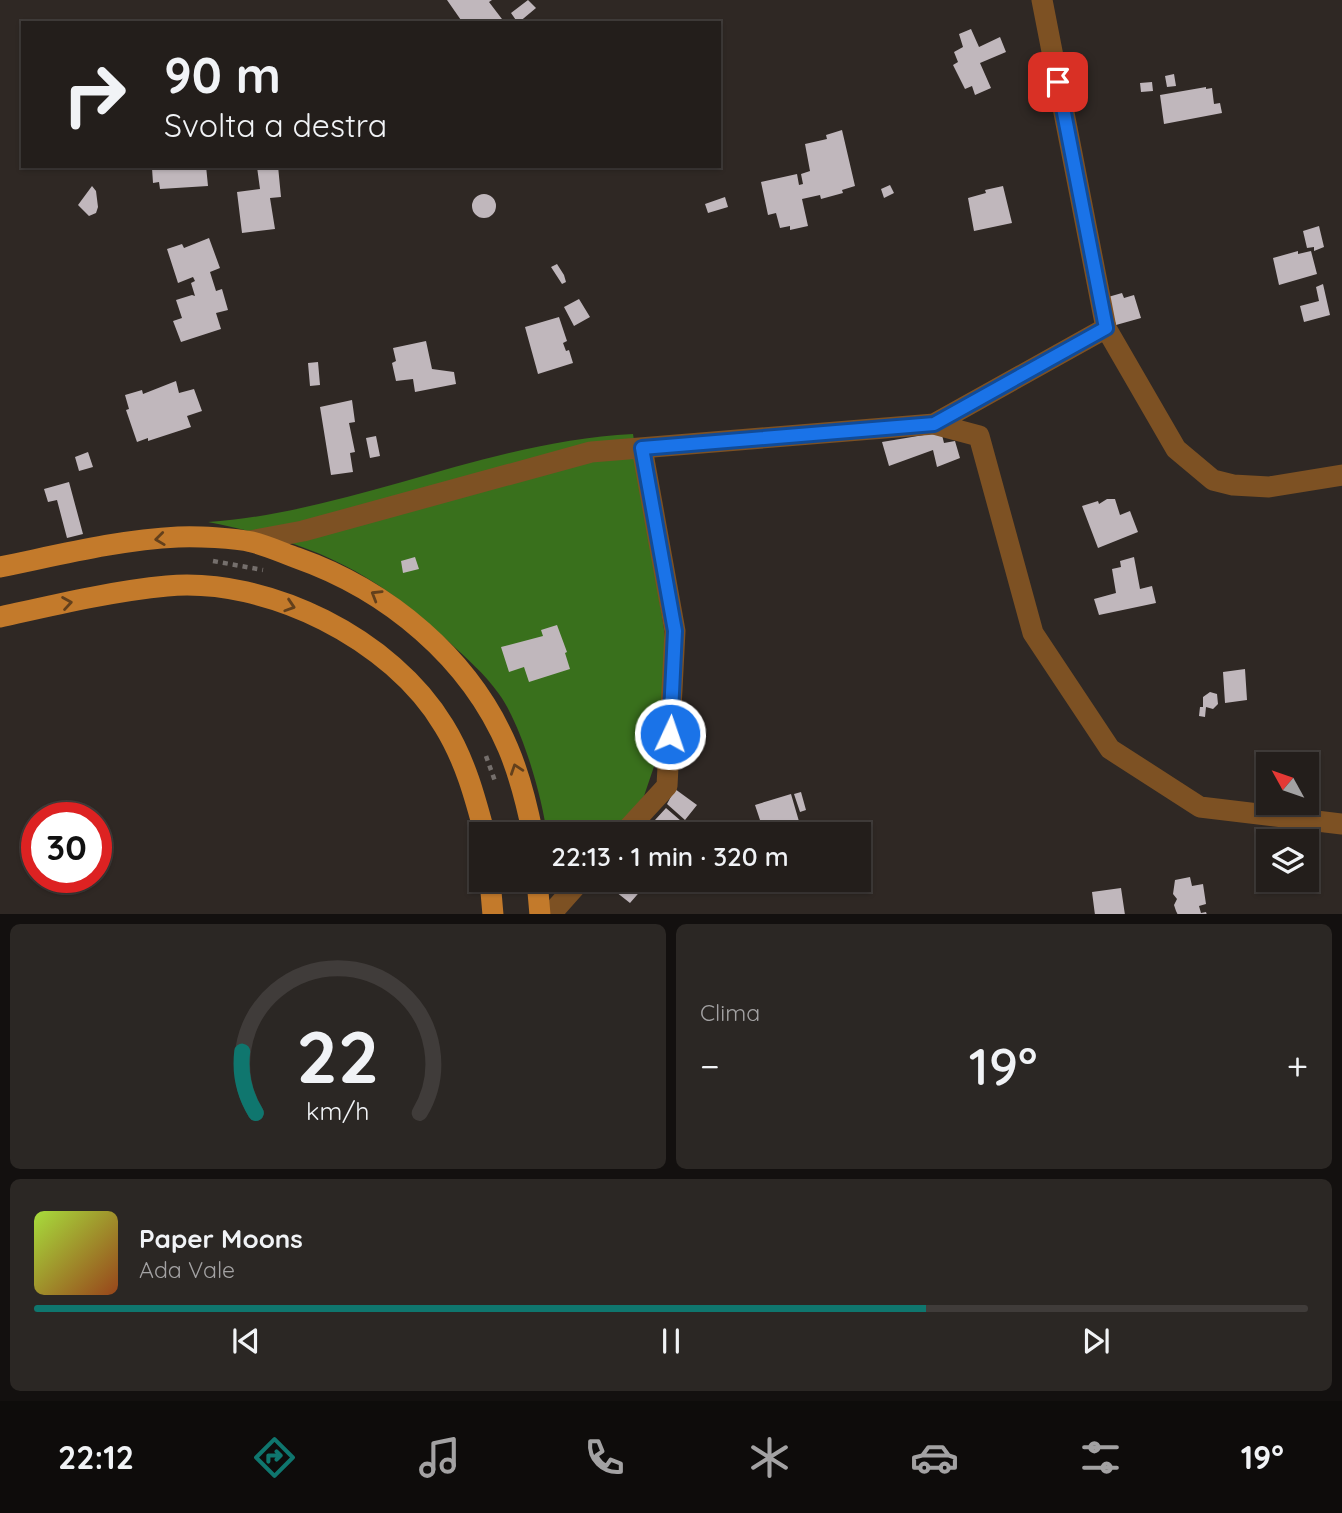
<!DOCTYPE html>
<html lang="it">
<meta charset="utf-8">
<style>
body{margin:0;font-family:Quicksand,sans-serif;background:#2b2724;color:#f1f3f6;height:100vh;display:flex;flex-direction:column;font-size:26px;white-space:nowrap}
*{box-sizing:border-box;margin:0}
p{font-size:23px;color:#a3a2a3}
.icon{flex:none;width:38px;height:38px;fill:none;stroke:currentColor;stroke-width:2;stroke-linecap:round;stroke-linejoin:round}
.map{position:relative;height:914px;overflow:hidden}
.side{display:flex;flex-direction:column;gap:10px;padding:10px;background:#13100f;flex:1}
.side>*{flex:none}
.banner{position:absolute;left:21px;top:21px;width:700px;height:147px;border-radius:0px;box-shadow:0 2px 5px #0004,0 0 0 2px #403c3a;background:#231e1b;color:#f1f3f6;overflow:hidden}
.needle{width:46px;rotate:310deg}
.controls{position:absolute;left:1256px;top:752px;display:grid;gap:14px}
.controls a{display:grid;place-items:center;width:63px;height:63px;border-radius:0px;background:#231e1b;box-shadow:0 2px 5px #0004,0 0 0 2px #403c3a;font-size:35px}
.speed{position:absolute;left:21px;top:802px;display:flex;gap:14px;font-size:35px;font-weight:700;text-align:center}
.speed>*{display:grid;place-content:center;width:91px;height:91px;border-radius:50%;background:#231e1b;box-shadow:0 2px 5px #0004,0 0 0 2px #403c3a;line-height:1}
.speed .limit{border:10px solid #d22;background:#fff;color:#111}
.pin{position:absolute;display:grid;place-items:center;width:60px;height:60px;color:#fff;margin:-30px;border-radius:14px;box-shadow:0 4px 10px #0006}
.me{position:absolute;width:77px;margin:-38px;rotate:3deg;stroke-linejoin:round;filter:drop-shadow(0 0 5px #0008)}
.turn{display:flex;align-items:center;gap:24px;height:147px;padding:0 28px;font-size:32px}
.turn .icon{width:91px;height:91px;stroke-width:2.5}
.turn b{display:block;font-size:49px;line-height:60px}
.big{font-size:52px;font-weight:600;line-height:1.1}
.side .card{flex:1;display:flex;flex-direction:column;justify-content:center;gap:10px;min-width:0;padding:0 24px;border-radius:10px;background:#2b2724}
.side .dial{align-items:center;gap:0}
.dial svg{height:182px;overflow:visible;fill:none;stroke:#403c3a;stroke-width:7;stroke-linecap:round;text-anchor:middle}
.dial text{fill:#f1f3f6;stroke:none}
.song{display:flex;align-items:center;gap:21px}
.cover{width:84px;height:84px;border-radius:10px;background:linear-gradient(135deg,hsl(80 70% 55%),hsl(20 70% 35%))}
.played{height:7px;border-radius:4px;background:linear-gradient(90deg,#0f766e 70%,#403c3a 70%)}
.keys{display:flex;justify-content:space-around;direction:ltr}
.heat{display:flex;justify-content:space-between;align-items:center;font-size:38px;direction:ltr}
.side .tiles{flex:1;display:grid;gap:10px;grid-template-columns:1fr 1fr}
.card:last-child{grid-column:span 2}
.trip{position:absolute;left:469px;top:822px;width:402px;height:70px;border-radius:0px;background:#231e1b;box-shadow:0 2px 5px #0004,0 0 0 2px #403c3a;font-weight:600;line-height:70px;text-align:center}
.tabs{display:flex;height:112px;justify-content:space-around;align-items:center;background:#0e0c0b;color:#a3a2a3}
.tabs .icon{width:49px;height:49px}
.tabs .on{color:#0f766e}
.tabs b{font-size:32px;color:#f1f3f6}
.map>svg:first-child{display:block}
.forest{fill:#39701c}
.building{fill:#c0b7bc}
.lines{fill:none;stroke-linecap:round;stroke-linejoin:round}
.path{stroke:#756f6c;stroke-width:4.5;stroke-dasharray:5 5;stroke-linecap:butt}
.minor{stroke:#7d5123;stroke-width:21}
.major{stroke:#c37a2b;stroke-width:21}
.oneway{stroke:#63401c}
.route-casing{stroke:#114b97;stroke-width:18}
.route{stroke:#1a73e8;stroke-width:12}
</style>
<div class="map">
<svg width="1342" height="915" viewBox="0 0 1342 915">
<rect width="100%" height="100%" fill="#2f2824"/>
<path class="forest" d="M633 434 664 629 669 696 663 740 644 796 613 835H547C542 796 522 726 499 694 485 674 465 657 447 640 371 569 310 542 208 522 353 512 487 441 633 434Z"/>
<path class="building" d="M447 0H492L489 2 505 23H463Z
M528 0 536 8 518 23 511 13Z
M971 29 979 47 1000 37 1006 52 980 63 991 88 975 95 972 86 965 89 953 65 958 62 954 52 963 47 959 34Z
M1174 74 1176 86 1167 87 1165 76Z
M1152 82 1153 91 1141 92 1140 83Z
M1206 87V89L1212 88 1214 104 1220 103 1222 113 1164 124 1160 95Z
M842 130 855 186 842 190 843 193 821 199 820 195 802 199 808 226 790 230V226L780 228 776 213 768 215 761 182 797 174 799 185 803 184 801 174 810 171 805 144 827 139 826 135Z
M173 166H206L208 186 160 189 159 182 153 183 152 168Z
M278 166 281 197 270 198 275 229 242 233 237 192 260 189 257 167Z
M890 185 894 193 884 198 881 189Z
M92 186 96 191 98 207 96 213 89 216 78 205Z
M1003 186 1012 223 974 231 968 198 986 193 985 190Z
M472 206a12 12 0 1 1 24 0a12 12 0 1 1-24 0Z
M725 197 728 207 708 213 705 204Z
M1319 226 1324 247 1314 251V247L1307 248 1303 231Z
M209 238 220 268 210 272 216 291 222 289 228 310 216 313 221 329 181 342 173 321 182 318 176 300 192 295 195 296 191 283 195 281 193 277 178 283 167 249 182 244 184 248Z
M1298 251V254L1311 251 1317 274 1279 285 1273 258Z
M557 264 564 275 566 282 562 284 551 267Z
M1323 284 1330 315 1304 322 1300 306 1319 301 1316 287Z
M1122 293 1124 298 1134 295 1141 318 1116 325 1108 297Z
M579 299 590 317 574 326 564 307Z
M559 317 567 341 563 343 566 351 569 350 573 363 538 374 525 327Z
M426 341 432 369 454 372 456 384 415 392 413 379 396 381 392 363 396 361 393 348Z
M318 362 320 385 310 386 308 363Z
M176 381 179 393 194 389 202 411 187 416 191 427 148 441V438L137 442 126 410 129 409 125 395 142 390 143 394Z
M352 400 355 422 349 423 355 452 350 453 353 472 331 475 320 407Z
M930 434 942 435 944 443 955 441 960 458 937 467 933 450 889 466 882 442Z
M376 436 380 456 370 458 366 438Z
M88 452 93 467 79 471 75 457Z
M69 482 83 534 67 538 57 500 48 502 44 489Z
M1107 499H1115L1120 515 1130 511 1138 532 1098 548 1082 506 1098 501 1099 504Z
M415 557 419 569 403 573 401 561Z
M1134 557 1140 589 1152 586 1156 603 1099 615 1094 599 1116 593 1112 569 1121 567 1120 561Z
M557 625 567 652 565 653 570 669 529 682 524 667 509 672 501 647 543 636 541 630Z
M1245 669 1247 700 1225 703 1223 672Z
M1210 692 1217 694 1218 704 1213 709 1206 707 1205 717 1199 716 1200 707H1203V697Z
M675 789 697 805 685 820 667 804Z
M801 792 806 810 800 812 794 794Z
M791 794 803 835H765L755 805Z
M666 808 688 827 685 832 688 835H647L644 832Z
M1190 877 1192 886 1203 884 1206 904 1199 906 1201 913 1206 912 1207 915H1178L1176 911 1174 905 1177 899 1173 894 1175 880Z
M613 880H650L630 903 611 888 610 884Z
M1121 888 1125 915H1095L1092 892Z"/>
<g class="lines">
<path class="path" d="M213 561 263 570
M486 756 496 784"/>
<path class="minor" d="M1106 328 1176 449 1213 480 1233 485 1269 487 1342 475
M934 424 1106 328 1042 0
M250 541 303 531 591 452 934 424 979 436 1033 633 1110 749 1200 807 1342 824
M622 835 667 786 675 631 642 448
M550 915 581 880"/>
<path class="major" d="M0 567C59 555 118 540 178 537 196 536 235 538 252 542 268 546 283 553 297 558 388 590 470 658 508 748 520 776 527 805 533 835
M0 617C54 605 113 591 167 586 268 577 392 639 444 726 465 760 475 797 485 835
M490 880 493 915
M537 880 540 915"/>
</g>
<defs><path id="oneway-chevron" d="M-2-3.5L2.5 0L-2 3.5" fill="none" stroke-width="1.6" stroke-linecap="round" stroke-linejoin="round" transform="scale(1.75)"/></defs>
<g class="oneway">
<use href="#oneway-chevron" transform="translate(160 539) rotate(173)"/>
<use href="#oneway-chevron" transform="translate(376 595) rotate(-149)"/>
<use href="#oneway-chevron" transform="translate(67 603) rotate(-9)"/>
<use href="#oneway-chevron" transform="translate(290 606) rotate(18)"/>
<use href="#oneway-chevron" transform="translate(516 769) rotate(-109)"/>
</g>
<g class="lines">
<g class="route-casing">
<path id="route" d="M670 734 675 631 642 448 934 424 1106 328 1058 82"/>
</g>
<use href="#route" class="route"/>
</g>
</svg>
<div class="controls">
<a><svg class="needle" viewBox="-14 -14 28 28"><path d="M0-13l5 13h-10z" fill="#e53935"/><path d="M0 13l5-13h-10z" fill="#a3a2a3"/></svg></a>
<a><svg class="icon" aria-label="layers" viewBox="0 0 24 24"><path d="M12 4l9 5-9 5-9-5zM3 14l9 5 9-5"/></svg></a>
</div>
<div class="speed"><div class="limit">30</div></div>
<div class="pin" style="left:1058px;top:82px;background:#d93025"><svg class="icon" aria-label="arrive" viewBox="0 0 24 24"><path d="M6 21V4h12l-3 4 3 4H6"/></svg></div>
<svg class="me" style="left:670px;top:734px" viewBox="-20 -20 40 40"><circle r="17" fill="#1a73e8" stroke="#fff" stroke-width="3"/><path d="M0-11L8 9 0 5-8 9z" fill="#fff"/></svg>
<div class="trip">22:13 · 1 min · 320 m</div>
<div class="banner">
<div class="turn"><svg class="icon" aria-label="right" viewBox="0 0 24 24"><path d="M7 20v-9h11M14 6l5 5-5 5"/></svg><div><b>90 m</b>Svolta a destra</div></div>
</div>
</div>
<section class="side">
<div class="tiles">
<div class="card dial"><svg viewBox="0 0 100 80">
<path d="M14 69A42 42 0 1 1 86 69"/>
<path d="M14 69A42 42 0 0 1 8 42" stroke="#0f766e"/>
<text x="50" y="56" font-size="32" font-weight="700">22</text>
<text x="50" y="72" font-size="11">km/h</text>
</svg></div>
<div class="card"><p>Clima</p>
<div class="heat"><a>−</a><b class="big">19°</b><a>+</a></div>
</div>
<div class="card">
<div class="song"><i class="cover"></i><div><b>Paper Moons</b><p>Ada Vale</p></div></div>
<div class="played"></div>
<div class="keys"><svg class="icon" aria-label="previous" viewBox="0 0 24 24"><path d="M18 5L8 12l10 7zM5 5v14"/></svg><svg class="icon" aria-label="pause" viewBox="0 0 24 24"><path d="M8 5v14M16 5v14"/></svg><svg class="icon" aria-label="next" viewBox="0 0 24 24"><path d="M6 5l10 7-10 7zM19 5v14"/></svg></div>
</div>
</div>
</section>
<nav class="tabs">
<b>22:12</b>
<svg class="icon on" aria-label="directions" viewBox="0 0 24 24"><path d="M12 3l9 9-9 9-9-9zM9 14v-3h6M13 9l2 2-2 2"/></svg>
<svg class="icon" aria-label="music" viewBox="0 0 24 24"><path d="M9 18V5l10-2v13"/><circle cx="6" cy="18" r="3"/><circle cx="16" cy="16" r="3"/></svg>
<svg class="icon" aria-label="phone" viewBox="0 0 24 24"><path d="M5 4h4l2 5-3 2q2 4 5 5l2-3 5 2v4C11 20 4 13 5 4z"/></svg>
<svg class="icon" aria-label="climate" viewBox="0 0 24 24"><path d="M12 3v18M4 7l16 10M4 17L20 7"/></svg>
<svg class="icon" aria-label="car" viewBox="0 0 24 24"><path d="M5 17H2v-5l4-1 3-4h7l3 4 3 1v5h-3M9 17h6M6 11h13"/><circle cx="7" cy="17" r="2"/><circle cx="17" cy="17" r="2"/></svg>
<svg class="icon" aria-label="filters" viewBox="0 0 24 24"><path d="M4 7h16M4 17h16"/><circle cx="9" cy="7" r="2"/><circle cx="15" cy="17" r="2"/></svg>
<b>19°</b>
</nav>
